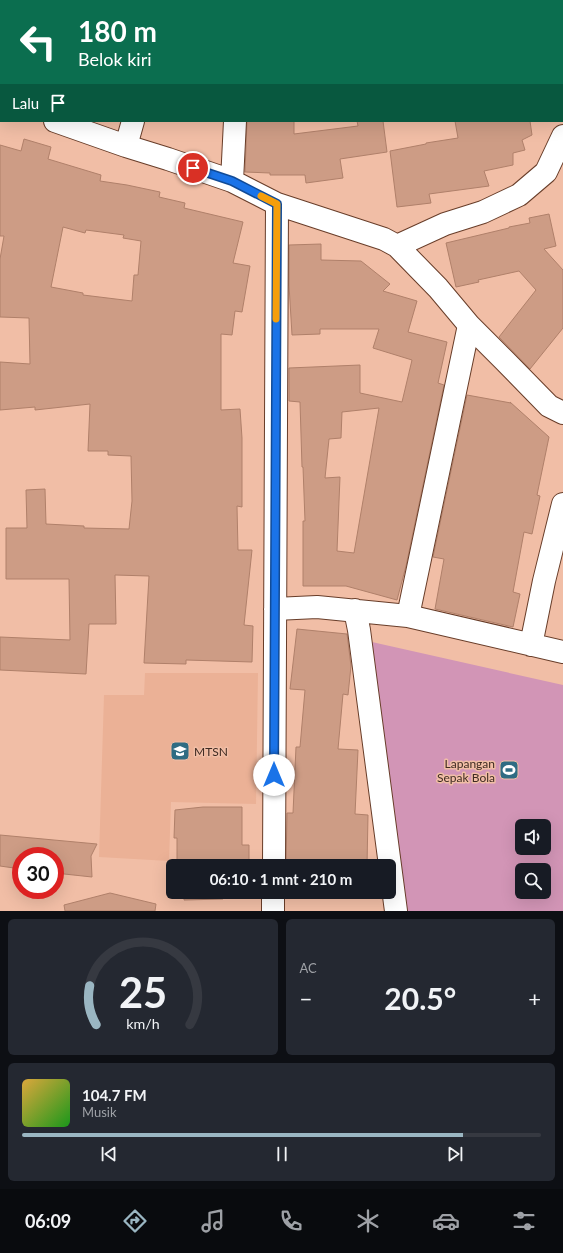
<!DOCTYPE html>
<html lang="id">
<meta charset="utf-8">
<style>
body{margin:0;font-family:Lato,sans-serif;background:#242831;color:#f1f3f6;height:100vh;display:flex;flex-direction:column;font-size:15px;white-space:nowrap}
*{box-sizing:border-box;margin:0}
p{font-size:13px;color:#9ea1a6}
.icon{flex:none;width:22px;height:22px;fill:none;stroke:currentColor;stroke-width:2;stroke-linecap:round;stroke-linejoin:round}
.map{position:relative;height:911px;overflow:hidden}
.drawer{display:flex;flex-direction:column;gap:8px;padding:8px;background:#0d0f14;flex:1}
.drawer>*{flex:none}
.guide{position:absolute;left:0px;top:0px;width:563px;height:122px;box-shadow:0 4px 16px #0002;background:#0b6e4f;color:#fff;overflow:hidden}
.controls{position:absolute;left:515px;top:819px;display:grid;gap:8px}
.controls a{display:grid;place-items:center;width:36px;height:36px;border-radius:6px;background:#171b24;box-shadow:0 4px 16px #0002;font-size:20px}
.speed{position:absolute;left:12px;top:847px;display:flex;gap:8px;font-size:20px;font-weight:700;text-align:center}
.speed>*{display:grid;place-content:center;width:52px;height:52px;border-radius:50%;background:#171b24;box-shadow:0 4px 16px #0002;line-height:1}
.speed .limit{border:6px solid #d22;background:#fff;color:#111}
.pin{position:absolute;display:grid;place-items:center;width:34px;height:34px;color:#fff;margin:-17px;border:2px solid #fff;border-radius:50%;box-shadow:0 1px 4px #0007}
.me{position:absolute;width:44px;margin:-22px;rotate:0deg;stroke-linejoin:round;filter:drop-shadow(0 0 3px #0008)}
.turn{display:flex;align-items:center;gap:14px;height:84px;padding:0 12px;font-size:18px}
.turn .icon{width:52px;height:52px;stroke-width:2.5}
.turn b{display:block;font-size:28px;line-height:34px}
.then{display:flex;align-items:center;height:38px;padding:0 12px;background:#0003;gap:8px;font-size:15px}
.big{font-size:30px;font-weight:700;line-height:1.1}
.drawer .tile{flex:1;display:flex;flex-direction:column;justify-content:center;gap:6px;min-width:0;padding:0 14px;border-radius:6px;background:#242831}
.drawer .dial{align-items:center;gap:0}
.dial svg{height:104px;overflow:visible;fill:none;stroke:#363941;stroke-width:7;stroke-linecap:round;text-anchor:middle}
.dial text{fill:#f1f3f6;stroke:none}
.song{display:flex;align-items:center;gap:12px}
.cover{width:48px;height:48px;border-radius:6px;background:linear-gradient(135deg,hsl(40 70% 55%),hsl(120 70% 35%))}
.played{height:4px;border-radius:2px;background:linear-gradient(90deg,#9ab6c2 85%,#363941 85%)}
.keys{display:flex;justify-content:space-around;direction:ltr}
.heat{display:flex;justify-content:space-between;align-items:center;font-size:22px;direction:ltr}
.drawer .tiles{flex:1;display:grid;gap:8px;grid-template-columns:1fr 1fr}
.tile:last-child{grid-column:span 2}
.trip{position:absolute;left:166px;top:859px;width:230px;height:40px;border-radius:6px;background:#171b24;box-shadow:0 4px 16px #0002;font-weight:700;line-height:40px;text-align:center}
.tab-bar{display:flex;height:64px;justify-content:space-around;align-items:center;background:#090b0e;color:#9ea1a6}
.tab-bar .icon{width:28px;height:28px}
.tab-bar .selected{color:#9ab6c2}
.tab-bar b{font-size:18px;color:#f1f3f6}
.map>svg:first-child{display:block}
.built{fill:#ebb196}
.green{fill:#d295b6;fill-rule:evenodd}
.building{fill:#cd9c85;stroke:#b0806a;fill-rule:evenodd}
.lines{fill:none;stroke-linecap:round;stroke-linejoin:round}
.street-casing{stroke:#683d29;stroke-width:24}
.street{stroke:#fff;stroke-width:22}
.route-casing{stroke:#114b97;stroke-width:10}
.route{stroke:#1a73e8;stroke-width:7}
.slow{stroke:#f59e0b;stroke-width:7}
.labels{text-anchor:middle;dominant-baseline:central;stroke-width:3;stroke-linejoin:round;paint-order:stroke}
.poi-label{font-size:12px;fill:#3f2b22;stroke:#f1bea6;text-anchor:start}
</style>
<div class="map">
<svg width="563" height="911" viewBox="0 0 563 911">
<rect width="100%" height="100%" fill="#f1bea6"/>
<path class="built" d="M145 673H258L256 804 171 802 169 861 99 857 104 695H144Z"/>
<path class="green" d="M363 640 563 685V911H399ZM522 826H544V848H522ZM522 870H544V892H522Z"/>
<path class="building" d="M247 121H294V134L358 126 357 121H383L387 152 340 159 343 178 306 183 305 175H270V173L245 172Z
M455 121H530L532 135 522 140 525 150 513 153V165L484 171 489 186 429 194 431 203 397 207 390 151 426 144V143L458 138Z
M24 139 51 147 48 159 101 175 100 181 127 185 160 192 159 197 185 203 184 208 243 222 233 263 250 266 242 312 235 311 232 335 221 334V410L240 409 242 438V507L237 506 238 550H252L244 625 253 626 252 662 186 660V664L144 663 149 576 115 575 116 624H89L86 674 0 670V637L70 640 69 579H6V528H27L26 490 45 489 46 524 84 526V528L129 529 132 501 131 456 108 455V451H88L90 404 35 410V407L0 410V362L30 364 29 318 0 317V259L4 236H0V145L21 151ZM63 227 85 233 86 230 124 235 123 238 141 241 138 275H134L132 301 83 295V293L51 287Z
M549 214 556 246 544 249 563 270V328L530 369 499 337 536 290 519 271 478 280 479 282 456 287 446 243 509 228V227L530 223 529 218Z
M321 244V260L361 261 390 284 383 291 417 301 408 332 447 342 438 383 444 385 406 566 397 600 346 586H303V521H305L303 467H302L300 402 289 401V368L360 365V393L402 402 412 360 373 348 379 329H320V334L292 335 289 285V245ZM379 408 354 553 337 551 340 477 325 478 329 439 341 438 342 412Z
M467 395 511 403 510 402 549 437 537 495 540 496 532 534 524 532 513 592 520 594 513 627 435 609 444 559 433 557Z
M297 629 347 634 351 666 348 695 343 694 338 749 358 750 355 814 368 815 367 866H286L287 813H293L296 747H300L305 690 290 689Z
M203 807H242V845H249V866H177V838H174L175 810Z
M0 835 97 844 91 856 92 877 55 873V856H21V869L0 866Z
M184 892H223V899L184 900Z
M110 893 156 904 155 911H65L64 905Z"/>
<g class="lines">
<g class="street-casing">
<path id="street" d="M235 0V1
M555 0V1
M165 1V0
M562 36 563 41
M562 70H563
M0 101 1 102
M55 121 126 146 168 159 232 181 277 204 384 239 397 246 438 288 469 325 505 361 549 406 563 413
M126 146 133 121
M232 181 235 121
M397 246 445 224 483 212 519 195 546 172 563 136
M275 609 317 607 408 616 563 652
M355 610 359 630 396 911
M408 616 469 325
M531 645 544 581 563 504
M274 866 277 204
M273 911V892"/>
</g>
<use href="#street" class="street"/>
</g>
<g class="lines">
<g class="route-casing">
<path id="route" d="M193 168 232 181 277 204 274 775"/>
</g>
<use href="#route" class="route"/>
<path class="slow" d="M261 196 277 204 276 319"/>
</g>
<defs>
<g id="school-square" transform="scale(1)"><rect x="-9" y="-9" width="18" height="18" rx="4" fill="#2f6c83" stroke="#f1bea6"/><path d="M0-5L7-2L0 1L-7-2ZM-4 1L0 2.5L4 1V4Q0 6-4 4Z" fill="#fff"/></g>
<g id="stadium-square" transform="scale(1)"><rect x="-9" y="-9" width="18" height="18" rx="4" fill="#2f6c83" stroke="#f1bea6"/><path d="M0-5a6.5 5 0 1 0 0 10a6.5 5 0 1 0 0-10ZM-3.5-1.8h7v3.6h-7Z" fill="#fff"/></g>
</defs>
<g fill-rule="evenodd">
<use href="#school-square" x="180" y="751"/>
<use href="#stadium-square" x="509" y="770"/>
</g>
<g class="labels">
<g class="poi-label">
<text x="194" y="751">MTSN</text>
<text x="495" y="763" text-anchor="end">Lapangan<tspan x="495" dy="14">Sepak Bola</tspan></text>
</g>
</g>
</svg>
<div class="controls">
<a><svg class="icon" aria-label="sound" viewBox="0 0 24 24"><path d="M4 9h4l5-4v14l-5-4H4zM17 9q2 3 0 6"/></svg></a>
<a><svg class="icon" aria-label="search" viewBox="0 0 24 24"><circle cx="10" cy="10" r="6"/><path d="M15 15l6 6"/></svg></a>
</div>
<div class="speed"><div class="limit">30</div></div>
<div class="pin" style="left:193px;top:168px;background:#d93025"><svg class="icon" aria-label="arrive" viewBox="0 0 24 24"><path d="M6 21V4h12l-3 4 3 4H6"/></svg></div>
<svg class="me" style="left:274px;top:775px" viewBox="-20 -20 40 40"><circle r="19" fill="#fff"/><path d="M0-13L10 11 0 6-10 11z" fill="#1a73e8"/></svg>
<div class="trip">06:10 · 1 mnt · 210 m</div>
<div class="guide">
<div class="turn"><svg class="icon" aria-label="left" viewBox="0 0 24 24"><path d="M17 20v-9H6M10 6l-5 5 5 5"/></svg><div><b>180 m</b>Belok kiri</div></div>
<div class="then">Lalu<svg class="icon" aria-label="arrive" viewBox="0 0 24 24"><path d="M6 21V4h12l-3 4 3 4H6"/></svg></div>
</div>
</div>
<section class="drawer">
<div class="tiles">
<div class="tile dial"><svg viewBox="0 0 100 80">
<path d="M14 69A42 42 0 1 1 86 69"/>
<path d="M14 69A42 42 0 0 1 9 39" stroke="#9ab6c2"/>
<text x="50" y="56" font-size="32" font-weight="700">25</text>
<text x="50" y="72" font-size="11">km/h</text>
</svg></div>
<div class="tile"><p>AC</p>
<div class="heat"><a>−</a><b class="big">20.5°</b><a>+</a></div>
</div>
<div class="tile">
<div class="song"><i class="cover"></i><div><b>104.7 FM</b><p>Musik</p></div></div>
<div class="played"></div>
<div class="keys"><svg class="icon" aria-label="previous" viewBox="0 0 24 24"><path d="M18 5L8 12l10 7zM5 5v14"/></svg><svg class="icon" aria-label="pause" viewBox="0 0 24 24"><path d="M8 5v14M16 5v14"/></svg><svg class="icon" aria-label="next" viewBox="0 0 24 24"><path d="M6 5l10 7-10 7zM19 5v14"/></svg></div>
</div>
</div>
</section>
<nav class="tab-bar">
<b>06:09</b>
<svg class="icon selected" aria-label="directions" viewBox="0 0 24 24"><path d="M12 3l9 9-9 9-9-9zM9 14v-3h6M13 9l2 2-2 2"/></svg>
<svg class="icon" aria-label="music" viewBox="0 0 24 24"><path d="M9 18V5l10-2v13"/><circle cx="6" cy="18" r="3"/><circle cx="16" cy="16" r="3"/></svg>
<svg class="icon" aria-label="phone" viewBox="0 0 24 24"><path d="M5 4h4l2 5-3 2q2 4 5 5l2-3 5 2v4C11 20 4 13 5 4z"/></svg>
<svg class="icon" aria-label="climate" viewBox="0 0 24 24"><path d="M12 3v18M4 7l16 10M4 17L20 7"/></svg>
<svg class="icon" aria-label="car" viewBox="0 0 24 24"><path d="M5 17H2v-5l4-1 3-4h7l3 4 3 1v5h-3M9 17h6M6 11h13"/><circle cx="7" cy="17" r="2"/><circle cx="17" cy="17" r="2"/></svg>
<svg class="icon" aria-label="filters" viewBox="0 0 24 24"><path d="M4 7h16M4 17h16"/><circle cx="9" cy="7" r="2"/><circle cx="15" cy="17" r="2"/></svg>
</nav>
